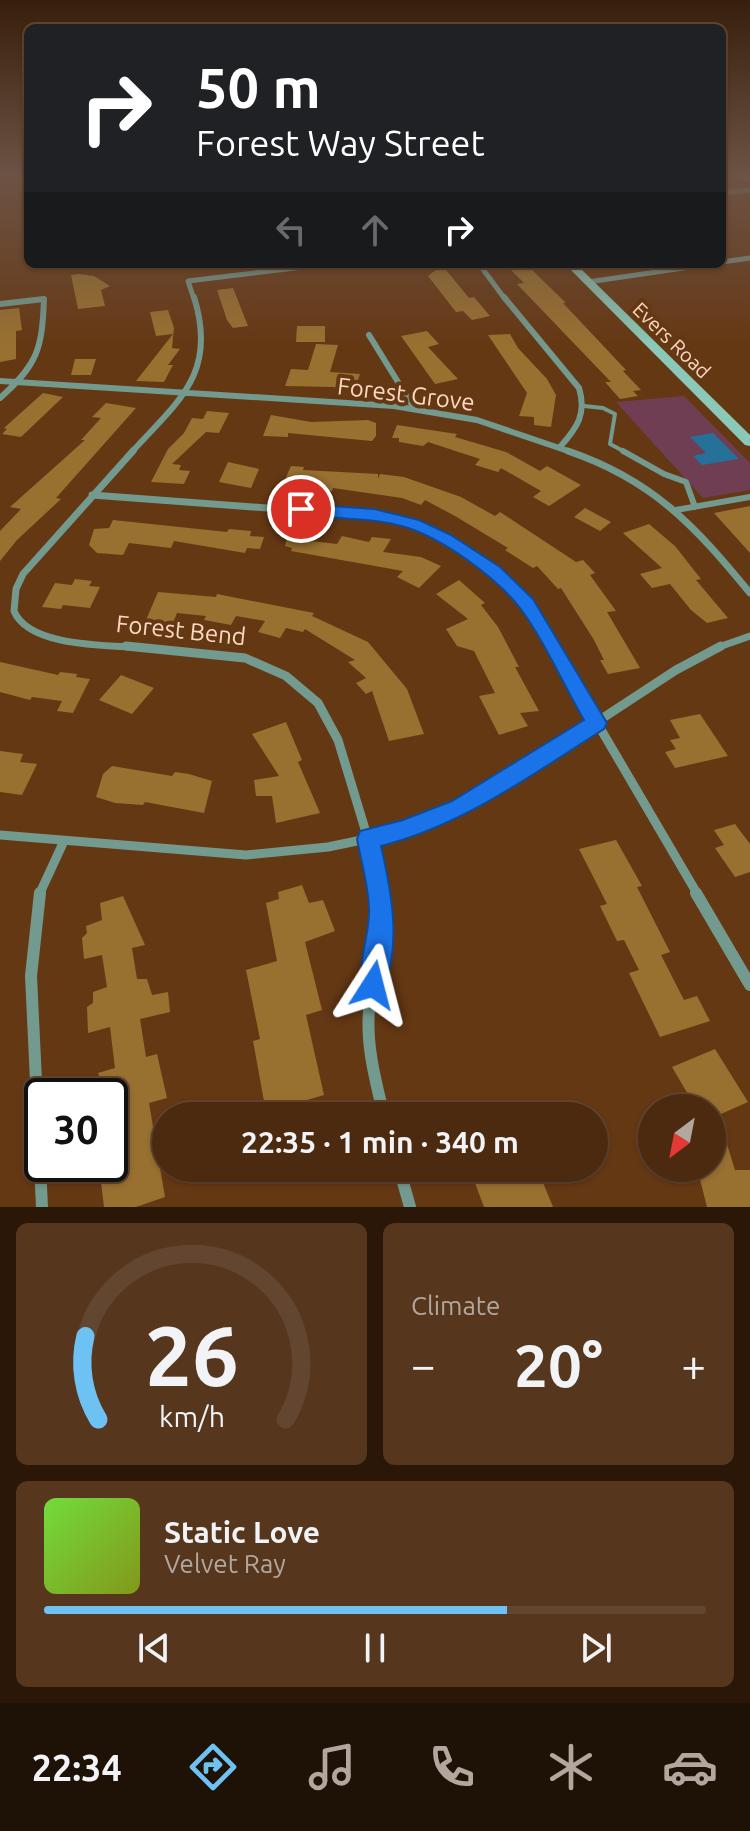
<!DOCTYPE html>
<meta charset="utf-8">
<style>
body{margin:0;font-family:Ubuntu,sans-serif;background:#56361d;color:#f1f3f6;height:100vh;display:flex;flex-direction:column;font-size:30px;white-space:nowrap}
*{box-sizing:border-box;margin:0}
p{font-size:26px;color:#b2a79e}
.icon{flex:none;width:44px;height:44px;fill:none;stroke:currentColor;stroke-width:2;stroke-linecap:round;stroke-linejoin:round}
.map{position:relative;height:1207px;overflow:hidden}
.sheet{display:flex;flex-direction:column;gap:16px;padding:16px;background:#2a1708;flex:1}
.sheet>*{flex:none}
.hud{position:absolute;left:24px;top:24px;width:702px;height:244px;border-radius:12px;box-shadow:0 2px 6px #0004,0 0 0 2px #63462f;background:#202124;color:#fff;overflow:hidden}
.needle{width:52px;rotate:212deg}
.controls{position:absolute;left:638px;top:1094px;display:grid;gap:16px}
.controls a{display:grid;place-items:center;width:88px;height:88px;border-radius:50%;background:#4c2a0f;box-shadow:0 2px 6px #0004,0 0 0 2px #63462f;font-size:40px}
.speed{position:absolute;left:24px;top:1078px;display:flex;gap:16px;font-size:40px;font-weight:700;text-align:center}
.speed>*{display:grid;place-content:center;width:104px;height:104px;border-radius:50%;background:#4c2a0f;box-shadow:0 2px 6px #0004,0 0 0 2px #63462f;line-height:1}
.speed .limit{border:4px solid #111;border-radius:12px;background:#fff;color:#111}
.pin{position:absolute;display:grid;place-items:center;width:68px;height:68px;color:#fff;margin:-34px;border:4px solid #fff;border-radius:50%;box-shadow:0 2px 8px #0007}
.me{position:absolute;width:88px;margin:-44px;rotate:9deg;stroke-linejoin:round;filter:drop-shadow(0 0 6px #0008)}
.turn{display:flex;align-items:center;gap:28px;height:168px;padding:0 40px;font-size:36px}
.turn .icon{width:104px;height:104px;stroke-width:2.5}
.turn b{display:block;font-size:56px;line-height:68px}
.lanes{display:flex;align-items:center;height:76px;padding:0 40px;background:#0003;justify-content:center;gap:40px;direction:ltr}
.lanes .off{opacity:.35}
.big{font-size:60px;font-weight:700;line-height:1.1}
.sheet .card{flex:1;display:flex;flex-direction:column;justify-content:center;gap:12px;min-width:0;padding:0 28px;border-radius:12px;background:#56361d}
.sheet .dial{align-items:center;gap:0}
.dial svg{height:208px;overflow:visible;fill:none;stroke:#63462f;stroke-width:7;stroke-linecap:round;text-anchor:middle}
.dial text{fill:#f1f3f6;stroke:none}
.song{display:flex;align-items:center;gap:24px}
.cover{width:96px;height:96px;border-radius:12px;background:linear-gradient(135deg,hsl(100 70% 55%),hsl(70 70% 35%))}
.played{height:8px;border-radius:4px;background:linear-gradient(90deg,#6ec2f3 70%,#63462f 70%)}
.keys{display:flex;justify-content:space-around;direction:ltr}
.heat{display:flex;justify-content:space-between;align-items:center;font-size:44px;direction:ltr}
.sheet .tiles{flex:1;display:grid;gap:16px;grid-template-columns:1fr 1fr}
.card:last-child{grid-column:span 2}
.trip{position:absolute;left:152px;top:1102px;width:456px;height:80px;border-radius:40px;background:#4c2a0f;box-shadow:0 2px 6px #0004,0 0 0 2px #63462f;font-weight:700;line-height:80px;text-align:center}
.menu{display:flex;height:128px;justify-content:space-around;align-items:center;background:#1e1106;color:#b2a79e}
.menu .icon{width:56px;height:56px}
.menu .active{color:#6ec2f3}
.menu b{font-size:36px;color:#f1f3f6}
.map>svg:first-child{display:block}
.green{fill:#703e52}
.water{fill:#267199}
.building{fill:#987030}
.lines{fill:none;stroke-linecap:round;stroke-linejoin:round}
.service-far1{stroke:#739a8f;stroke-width:4}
.service{stroke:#739a8f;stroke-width:6}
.minor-far4{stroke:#739a8f;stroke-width:5}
.minor-far3{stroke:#739a8f;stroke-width:6}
.minor-far2{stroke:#739a8f;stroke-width:7}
.minor-far1{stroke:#739a8f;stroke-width:9}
.minor{stroke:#739a8f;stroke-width:12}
.secondary{fill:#8ac9b8;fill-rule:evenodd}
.route{fill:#1a73e8;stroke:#114b97;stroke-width:2}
.labels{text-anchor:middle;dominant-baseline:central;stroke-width:8;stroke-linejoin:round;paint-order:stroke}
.far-street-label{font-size:20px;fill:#fcd9c2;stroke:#653814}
.street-label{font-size:24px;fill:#fcd9c2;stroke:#653814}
</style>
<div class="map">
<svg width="750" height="1207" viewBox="0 0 750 1207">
<rect width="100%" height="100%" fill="#653814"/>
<path class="green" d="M684 396 750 463V490L703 498 616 402Z"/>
<path class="water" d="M713 433 739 459 702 465 693 456 706 453 690 437Z"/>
<path class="building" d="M505 264H526L566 303H563L626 370 623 371 641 390 633 391 638 396 620 399 605 382H611L517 284 524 283Z
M442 265 469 298 474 297 490 316 472 320 463 311 456 312 428 276Z
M79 274 94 276 110 286 101 290 105 306 78 309 71 275Z
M233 288 248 326 233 328 227 320 217 290Z
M19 308 22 330 16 331V359L0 362V310Z
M168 310 174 328 172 348 180 349 168 365H173L164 382 136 381 173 334 156 336 150 312Z
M297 326H325V342H296Z
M427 331 439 344 428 347 458 379 435 384 401 336Z
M510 334 518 348 547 379 556 395 551 427 534 425V417L519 416 527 393 488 335Z
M316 344 338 345 330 372 360 374 354 391 333 387 285 386 291 369 308 370Z
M75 359H96L91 375H71Z
M43 393 63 397 21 437 2 434 7 429 4 428Z
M106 403 136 408 56 498 61 499 17 540 0 561V531L21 509 10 507 85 440H81L101 418 92 417Z
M207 411 229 413 219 433 206 432 172 464 181 465 179 470 190 471 184 484 151 482 168 449 184 433 192 418 203 419Z
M271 415 311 422 368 420 376 423V436L372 441 288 433V437L263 436Z
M397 425 457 434 455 437 506 452 540 471 547 466 581 485 549 506 533 497 541 491 501 468 498 472 475 465 480 459 428 442 423 446 399 442V438H392Z
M228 462 259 469 251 488 219 482Z
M291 466 304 467 303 470 378 474V479L380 474 404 477 461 497 495 516 500 512 576 562 583 560 595 573 590 575 616 611 607 612 640 668 608 674 600 660H604L594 640 561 588 558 589 537 566 533 568 505 550 508 548 455 516 425 500 421 505 402 498 333 488 332 491 316 490V486L284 482Z
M750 506V553L714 513Z
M585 508 611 522 600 531 574 517Z
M113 520 227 532 229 529 251 531 250 536 264 537 260 549 247 548 245 553 174 541 171 548 129 543 123 555 97 553 89 545 94 529 109 528Z
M649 524 675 546 701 579 696 580 728 618 707 623 691 610 670 584 652 588 640 574 662 568 623 533Z
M298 531 314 532 311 541 337 544 342 536 369 542 372 537 391 539 383 552 421 557 441 566 419 588 397 577 403 571 291 551 292 548 285 546 287 538 295 539Z
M75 579 92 581 89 586 100 587 90 608 63 605 61 609 42 607 55 583 72 585Z
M459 580 485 603 481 605 498 627 519 667H515L539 711 520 713 528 726 499 735 479 696 495 693 474 651 457 646 446 629 468 619 436 594Z
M158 592 216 597 217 594 314 613 312 616 368 642 407 689 424 734 389 741 372 691 366 694 356 683 366 678 348 662 355 660 305 629 303 632 286 628 280 638 258 632 265 621 236 616 231 625 204 620 206 616 177 613 173 623 146 620Z
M0 662 58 675 60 672 77 674 76 677 90 679 73 713 57 711 62 701 32 697 30 700 0 692Z
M121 675 154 688 132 714 99 700Z
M700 714 728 756 675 768 665 752 676 749 670 740 680 738 670 720Z
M286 722 302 760 298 762 320 813 276 823 272 796H256L254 780 279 776 252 734Z
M0 751 23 754 20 762 37 764 22 795 0 792Z
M112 766 172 776 175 772 189 774 212 781 204 813 145 802 143 805 115 803 96 797 103 774Z
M735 824 750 844V872L735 877 715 848 724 845 714 830Z
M616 840 642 886 637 887 670 952 661 955 684 1000 697 996 710 1021 660 1037 629 973 639 970 624 940 617 941 600 906 607 904 579 849Z
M302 885 309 903 323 900 335 931 305 942 322 1010 306 1015 324 1095 266 1112 253 1041 260 1039 246 970 277 961 266 903 279 899 278 892Z
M123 896 145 945 132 948 137 979H147L152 995 168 992 170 1012 140 1019 146 1057 157 1054 167 1098 149 1103 165 1197 136 1207H104L99 1166 123 1158 120 1112 110 1115V1096H84L103 1085 98 1073 115 1068 110 1027 88 1033 87 1007 93 1003V992L107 987 102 955 84 959 82 938 87 933 86 926 102 920 100 903Z
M715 1049 748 1102 712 1118V1108H696L672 1067Z
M726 1141 735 1170H750V1207H707L697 1168H712V1142Z
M487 1168H537L553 1207H484L475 1183 491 1177Z"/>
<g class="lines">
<path class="service-far1" d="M584 406 603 408 615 414 610 444 627 453"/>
<path class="service" d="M623 451 664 474 686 482 695 507
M676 510 750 497"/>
<path class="minor-far4" d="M744 176 750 180
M722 193 750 190
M722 262 750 258
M479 264 505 299
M588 282 711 264
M194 299 188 281 328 264"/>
<path class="minor-far3" d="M504 297 579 388C587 414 577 428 560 447
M0 304 44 299C42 349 38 364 0 398
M369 335 414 408
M0 381 394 406 477 420 574 453
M131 453C178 401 218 374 194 297"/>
<path class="minor-far2" d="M133 451 23 574 16 589 14 611C29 648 111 645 146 648
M568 451C653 480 695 526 750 593
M92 495 388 517C439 532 497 560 528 605 537 619 545 634 553 648
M716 648 750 636"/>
<path class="minor-far1" d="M126 646 245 658 286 676 318 703 338 740 368 839 380 895
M552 646 698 895
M0 835 246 855 328 847 381 836 433 819 496 788 676 670 721 646
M39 895 64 841"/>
<path class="minor" d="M40 893 31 976 42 1207
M380 893C388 932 373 972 369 1011 366 1047 376 1082 384 1116
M696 893 750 985
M399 1168 410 1207"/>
<path class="secondary" d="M565 264H576L750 435V446L745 445Z"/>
</g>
<linearGradient id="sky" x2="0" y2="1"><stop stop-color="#381f0b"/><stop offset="0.51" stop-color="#6d5345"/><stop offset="1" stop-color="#6d5345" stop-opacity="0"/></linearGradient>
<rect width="750" height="345" fill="url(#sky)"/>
<path class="route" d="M301 504 374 509 419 520 451 535 500 567 533 599 607 723 604 729C533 774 464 825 381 846 392 894 402 946 382 994L373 998 364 994C354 970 371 934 369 907 368 884 361 861 357 839L360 831 403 820 452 801 584 720C564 686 543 638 520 608 496 577 442 538 405 527 369 516 331 521 295 512V505Z"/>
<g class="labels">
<g class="far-street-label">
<text transform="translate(672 340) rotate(44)">Evers Road</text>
</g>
<g class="street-label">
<text transform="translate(406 394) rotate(7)">Forest Grove</text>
<text transform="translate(181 630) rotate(6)">Forest Bend</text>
</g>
</g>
</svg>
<div class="controls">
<a><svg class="needle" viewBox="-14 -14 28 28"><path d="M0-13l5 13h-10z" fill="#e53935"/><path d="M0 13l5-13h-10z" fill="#b2a79e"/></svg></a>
</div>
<div class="speed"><div class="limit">30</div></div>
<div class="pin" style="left:301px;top:509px;background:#d93025"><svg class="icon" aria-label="arrive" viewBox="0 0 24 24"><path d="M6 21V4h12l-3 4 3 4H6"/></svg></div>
<svg class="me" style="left:373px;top:985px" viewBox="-20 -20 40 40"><path d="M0-17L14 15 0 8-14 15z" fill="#1a73e8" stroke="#fff" stroke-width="4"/></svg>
<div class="trip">22:35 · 1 min · 340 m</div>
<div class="hud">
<div class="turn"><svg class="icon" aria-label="right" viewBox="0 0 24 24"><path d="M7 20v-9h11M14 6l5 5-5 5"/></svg><div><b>50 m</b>Forest Way Street</div></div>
<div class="lanes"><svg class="icon off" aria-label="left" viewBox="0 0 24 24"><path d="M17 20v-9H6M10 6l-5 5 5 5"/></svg><svg class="icon off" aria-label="ahead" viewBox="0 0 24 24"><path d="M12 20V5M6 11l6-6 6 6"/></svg><svg class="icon" aria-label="right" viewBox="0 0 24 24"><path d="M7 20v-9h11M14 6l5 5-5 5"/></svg></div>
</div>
</div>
<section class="sheet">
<div class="tiles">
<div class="card dial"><svg viewBox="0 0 100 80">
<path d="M14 69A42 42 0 1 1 86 69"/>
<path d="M14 69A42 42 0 0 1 9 37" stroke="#6ec2f3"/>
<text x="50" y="56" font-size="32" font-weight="700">26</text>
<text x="50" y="72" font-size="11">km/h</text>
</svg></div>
<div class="card"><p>Climate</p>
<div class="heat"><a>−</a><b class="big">20°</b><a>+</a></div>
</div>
<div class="card">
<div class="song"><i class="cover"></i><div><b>Static Love</b><p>Velvet Ray</p></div></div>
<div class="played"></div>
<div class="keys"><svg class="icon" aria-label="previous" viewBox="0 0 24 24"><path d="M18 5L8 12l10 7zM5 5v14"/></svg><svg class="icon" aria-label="pause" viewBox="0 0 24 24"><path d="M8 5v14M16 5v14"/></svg><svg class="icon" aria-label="next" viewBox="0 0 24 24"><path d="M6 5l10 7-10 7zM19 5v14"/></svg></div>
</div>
</div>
</section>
<nav class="menu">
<b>22:34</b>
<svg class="icon active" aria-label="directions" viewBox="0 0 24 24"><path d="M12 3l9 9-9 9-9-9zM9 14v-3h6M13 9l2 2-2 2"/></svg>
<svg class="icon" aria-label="music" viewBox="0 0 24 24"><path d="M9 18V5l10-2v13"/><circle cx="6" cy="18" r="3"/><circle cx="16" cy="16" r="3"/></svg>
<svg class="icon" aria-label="phone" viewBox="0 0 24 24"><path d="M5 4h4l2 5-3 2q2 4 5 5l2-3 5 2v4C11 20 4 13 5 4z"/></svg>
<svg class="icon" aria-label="climate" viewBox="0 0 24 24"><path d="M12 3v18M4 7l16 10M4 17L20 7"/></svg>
<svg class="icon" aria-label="car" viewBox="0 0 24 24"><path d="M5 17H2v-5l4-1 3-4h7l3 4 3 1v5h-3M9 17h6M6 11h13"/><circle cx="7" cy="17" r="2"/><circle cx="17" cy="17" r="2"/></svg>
</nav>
